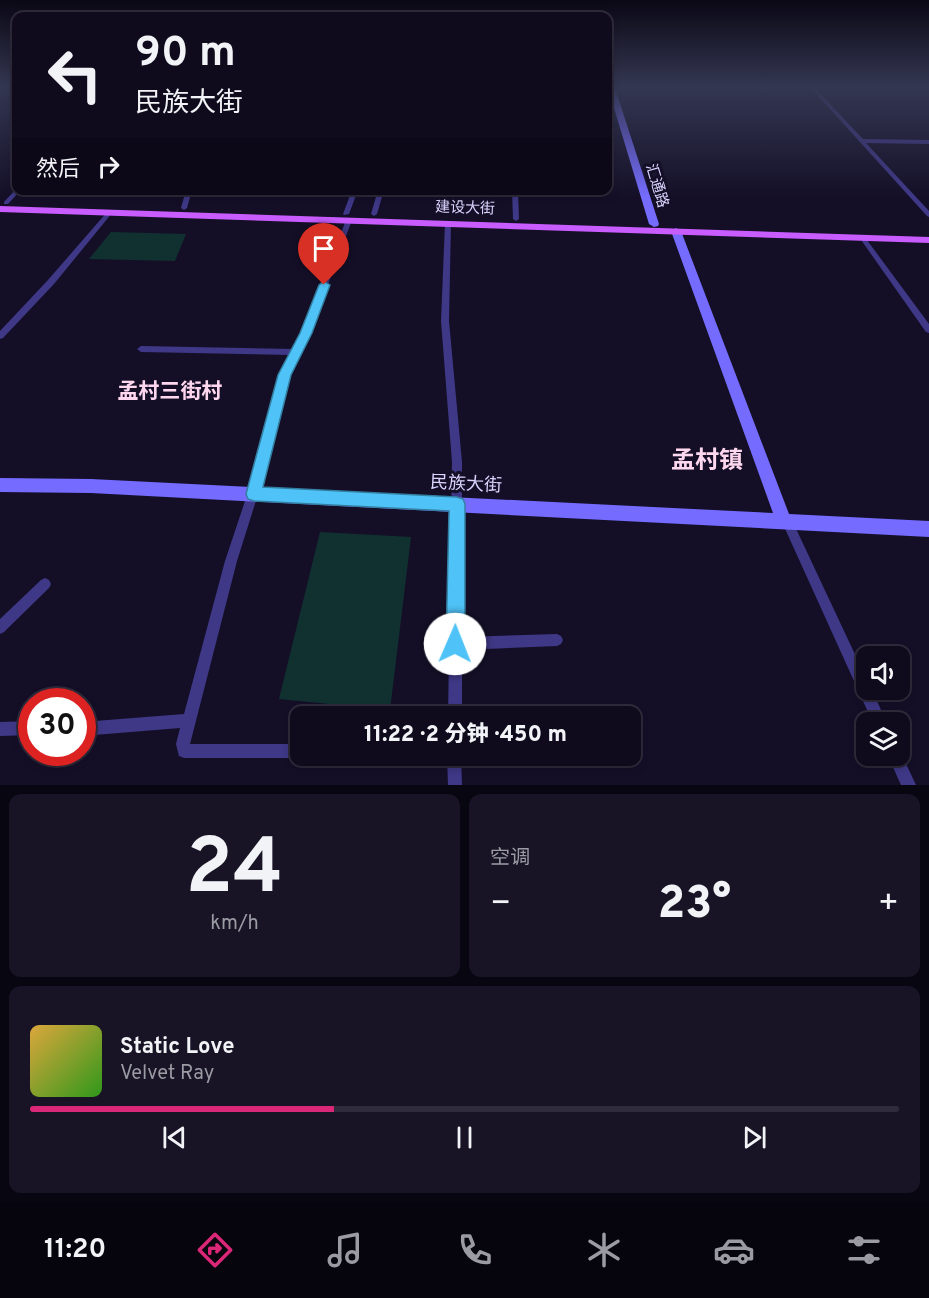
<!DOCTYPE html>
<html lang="zh">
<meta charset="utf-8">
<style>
body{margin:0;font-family:Overpass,"Noto Sans SC",sans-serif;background:#181426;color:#f1f3f6;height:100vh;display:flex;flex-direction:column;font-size:22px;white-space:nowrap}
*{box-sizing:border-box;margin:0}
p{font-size:20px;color:#9b9ba4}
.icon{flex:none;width:33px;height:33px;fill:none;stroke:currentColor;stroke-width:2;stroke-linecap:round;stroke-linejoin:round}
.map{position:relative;height:785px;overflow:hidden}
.details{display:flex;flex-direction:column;gap:9px;padding:9px;background:#080610;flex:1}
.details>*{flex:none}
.guide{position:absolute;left:12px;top:12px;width:600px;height:183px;border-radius:12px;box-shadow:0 3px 9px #0003,0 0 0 2px #2f2b3b;background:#0f0b1d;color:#f1f3f6;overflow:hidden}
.fabs{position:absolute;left:856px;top:646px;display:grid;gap:12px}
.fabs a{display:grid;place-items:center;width:54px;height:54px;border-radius:12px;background:#0f0b1d;box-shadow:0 3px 9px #0003,0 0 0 2px #2f2b3b;font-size:30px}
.speed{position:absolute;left:18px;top:688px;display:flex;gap:12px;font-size:30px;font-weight:700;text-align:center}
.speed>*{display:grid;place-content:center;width:78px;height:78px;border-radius:50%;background:#0f0b1d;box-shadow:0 3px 9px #0003,0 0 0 2px #2f2b3b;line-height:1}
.speed .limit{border:9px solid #d22;background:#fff;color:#111}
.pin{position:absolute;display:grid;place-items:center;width:51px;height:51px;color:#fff;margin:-62px -26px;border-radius:50% 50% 50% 0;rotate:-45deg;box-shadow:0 0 6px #0007}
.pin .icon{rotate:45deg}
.me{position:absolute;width:66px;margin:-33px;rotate:1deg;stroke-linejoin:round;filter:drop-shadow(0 0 4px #0008)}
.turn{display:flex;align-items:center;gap:21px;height:126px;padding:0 24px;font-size:27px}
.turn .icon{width:78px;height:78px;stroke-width:2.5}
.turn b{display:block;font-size:42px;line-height:51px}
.then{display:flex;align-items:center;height:57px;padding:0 24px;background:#0003;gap:12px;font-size:22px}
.big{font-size:45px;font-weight:800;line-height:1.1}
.details .tile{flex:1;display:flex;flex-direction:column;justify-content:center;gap:9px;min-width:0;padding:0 21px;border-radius:12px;background:#181426}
.details .dial{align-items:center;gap:0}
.dial b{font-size:78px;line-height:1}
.song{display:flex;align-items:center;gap:18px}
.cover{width:72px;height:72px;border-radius:9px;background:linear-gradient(135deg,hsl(40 70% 55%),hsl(110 70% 35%))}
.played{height:6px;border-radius:3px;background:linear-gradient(90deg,#db2777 35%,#2f2b3b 35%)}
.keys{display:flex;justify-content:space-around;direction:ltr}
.heat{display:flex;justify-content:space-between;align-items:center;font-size:33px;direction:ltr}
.details .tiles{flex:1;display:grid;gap:9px;grid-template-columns:1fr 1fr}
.tile:last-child{grid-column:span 2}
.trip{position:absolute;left:290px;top:706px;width:351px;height:60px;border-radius:12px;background:#0f0b1d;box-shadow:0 3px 9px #0003,0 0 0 2px #2f2b3b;font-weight:800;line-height:60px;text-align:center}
.tab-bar{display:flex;height:96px;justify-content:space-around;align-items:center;background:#06040c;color:#9b9ba4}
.tab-bar .icon{width:42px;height:42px}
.tab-bar .on{color:#db2777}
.tab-bar b{font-size:27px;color:#f1f3f6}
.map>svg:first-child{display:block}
.green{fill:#113131}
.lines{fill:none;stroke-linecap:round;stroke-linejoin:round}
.street{fill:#3f3887;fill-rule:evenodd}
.secondary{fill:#756cff;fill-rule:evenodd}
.primary{fill:#c95cff;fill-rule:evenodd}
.route{fill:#4fc3f7;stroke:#337fa1;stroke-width:1.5}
.labels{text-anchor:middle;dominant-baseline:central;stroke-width:6;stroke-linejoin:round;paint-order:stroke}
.far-street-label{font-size:15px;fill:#dbd5ff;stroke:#140f27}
.street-label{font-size:18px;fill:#dbd5ff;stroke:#140f27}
.quarter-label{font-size:21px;font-weight:bold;fill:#ffd7ef;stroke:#140f27}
.district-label{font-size:24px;font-weight:bold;fill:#ffd7ef;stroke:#140f27}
</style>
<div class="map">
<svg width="929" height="785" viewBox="0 0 929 785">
<rect width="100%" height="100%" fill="#140f27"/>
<path class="green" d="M111 232 186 234 175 261 89 259Z
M320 532 411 537 390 710 279 699Z"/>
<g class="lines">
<path class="street" d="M811 88H815L863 139 929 140V144L866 143 929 211V217L927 216Z
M16 189V190H21L8 204H4V202Z
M186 190H192L187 208 184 210 181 208Z
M352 190H358L349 214 344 215 343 214Z
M378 190H384L377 214 374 216 371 214Z
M512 190H518L519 219 516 221 513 219Z
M110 210 112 211V213L54 284 3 338 0 339V331L48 280 108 211Z
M349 218 352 220 310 333 284 388 271 453 237 561 190 744H300V756H305L300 758H184L179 756 176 744 180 728 82 736V722L184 714 225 561 261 453 276 388 291 355 141 352 137 349 141 346 294 349 302 333 346 220Z
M448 221 451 223 449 321 462 462V637L557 634 561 636 563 640 561 644 557 646 462 650V717H448L452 462 441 321 445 223Z
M862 235 864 236 929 324V333L926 332 859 237Z
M787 517 791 518 867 680V690H872L887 723H873L782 522 783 518Z
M45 578 49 580 51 584 49 588 4 632 0 634V619L41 580Z
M32 721V735L0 736V722Z
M900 751 916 785H901L888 756H900Z
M447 756H461L462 785H448Z"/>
<path class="secondary" d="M608 88H615L659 224 658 226 654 227 649 224Z
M676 228 681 231 789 514 929 521V537L91 493 0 492V478L91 479 773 513 671 231Z"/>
<path class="primary" d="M0 206 929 237V243L0 212Z"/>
</g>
<linearGradient id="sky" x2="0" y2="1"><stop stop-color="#0b0815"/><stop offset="0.44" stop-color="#343752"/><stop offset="1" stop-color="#343752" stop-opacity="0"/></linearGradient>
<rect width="929" height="198" fill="url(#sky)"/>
<path class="route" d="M324 281 330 285 312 333 291 375 263 487 457 497 463 499 465 504V644L462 651 455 653 449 651 446 644 449 511 254 501 248 499 246 494 278 375 300 333 319 285Z"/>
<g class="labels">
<g class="far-street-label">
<text transform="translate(656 186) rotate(73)">汇通路</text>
<text transform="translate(465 209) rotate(2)">建设大街</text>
</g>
<g class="street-label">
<text transform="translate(466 485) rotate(3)">民族大街</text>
</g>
<g class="quarter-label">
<text x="170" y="392">孟村三街村</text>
</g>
<g class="district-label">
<text x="707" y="462">孟村镇</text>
</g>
</g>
</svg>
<div class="fabs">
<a><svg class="icon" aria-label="sound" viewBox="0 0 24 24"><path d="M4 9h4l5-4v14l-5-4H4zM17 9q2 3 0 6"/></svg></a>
<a><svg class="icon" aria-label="layers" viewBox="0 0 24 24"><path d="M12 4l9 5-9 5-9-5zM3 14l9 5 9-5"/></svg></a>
</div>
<div class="speed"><div class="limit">30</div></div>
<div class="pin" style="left:324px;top:285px;background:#d93025"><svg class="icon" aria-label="arrive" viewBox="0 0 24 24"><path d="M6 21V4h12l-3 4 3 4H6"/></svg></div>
<svg class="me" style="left:455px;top:644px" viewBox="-20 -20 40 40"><circle r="19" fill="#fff"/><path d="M0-13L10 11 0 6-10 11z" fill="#4fc3f7"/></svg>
<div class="trip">11:22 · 2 分钟 · 450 m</div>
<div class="guide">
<div class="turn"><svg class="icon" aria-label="left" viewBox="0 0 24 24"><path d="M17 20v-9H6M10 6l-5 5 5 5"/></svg><div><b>90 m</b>民族大街</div></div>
<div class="then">然后<svg class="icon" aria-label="right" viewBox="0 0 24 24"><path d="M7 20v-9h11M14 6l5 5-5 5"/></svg></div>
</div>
</div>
<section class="details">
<div class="tiles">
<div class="tile dial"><b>24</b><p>km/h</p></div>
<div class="tile"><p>空调</p>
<div class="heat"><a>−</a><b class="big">23°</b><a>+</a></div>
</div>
<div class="tile">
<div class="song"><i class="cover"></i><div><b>Static Love</b><p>Velvet Ray</p></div></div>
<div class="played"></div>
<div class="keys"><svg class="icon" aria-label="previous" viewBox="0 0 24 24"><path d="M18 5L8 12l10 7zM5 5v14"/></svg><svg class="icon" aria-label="pause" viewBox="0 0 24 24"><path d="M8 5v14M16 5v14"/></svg><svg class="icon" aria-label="next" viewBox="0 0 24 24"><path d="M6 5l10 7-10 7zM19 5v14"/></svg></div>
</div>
</div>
</section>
<nav class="tab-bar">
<b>11:20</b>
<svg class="icon on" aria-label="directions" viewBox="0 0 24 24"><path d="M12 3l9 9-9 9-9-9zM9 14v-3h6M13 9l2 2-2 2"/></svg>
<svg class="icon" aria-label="music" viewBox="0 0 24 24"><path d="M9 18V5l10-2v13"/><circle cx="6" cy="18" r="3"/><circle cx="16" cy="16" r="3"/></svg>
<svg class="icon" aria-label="phone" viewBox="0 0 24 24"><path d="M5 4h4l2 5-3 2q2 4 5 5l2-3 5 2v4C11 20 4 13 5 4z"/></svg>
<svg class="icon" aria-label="climate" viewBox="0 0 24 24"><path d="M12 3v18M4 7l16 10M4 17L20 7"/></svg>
<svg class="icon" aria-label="car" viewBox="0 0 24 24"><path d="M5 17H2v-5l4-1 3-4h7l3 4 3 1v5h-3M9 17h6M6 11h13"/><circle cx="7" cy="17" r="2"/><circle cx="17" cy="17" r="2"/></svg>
<svg class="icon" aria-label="filters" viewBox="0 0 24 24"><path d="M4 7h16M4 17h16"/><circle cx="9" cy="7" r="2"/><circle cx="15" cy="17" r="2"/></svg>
</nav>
